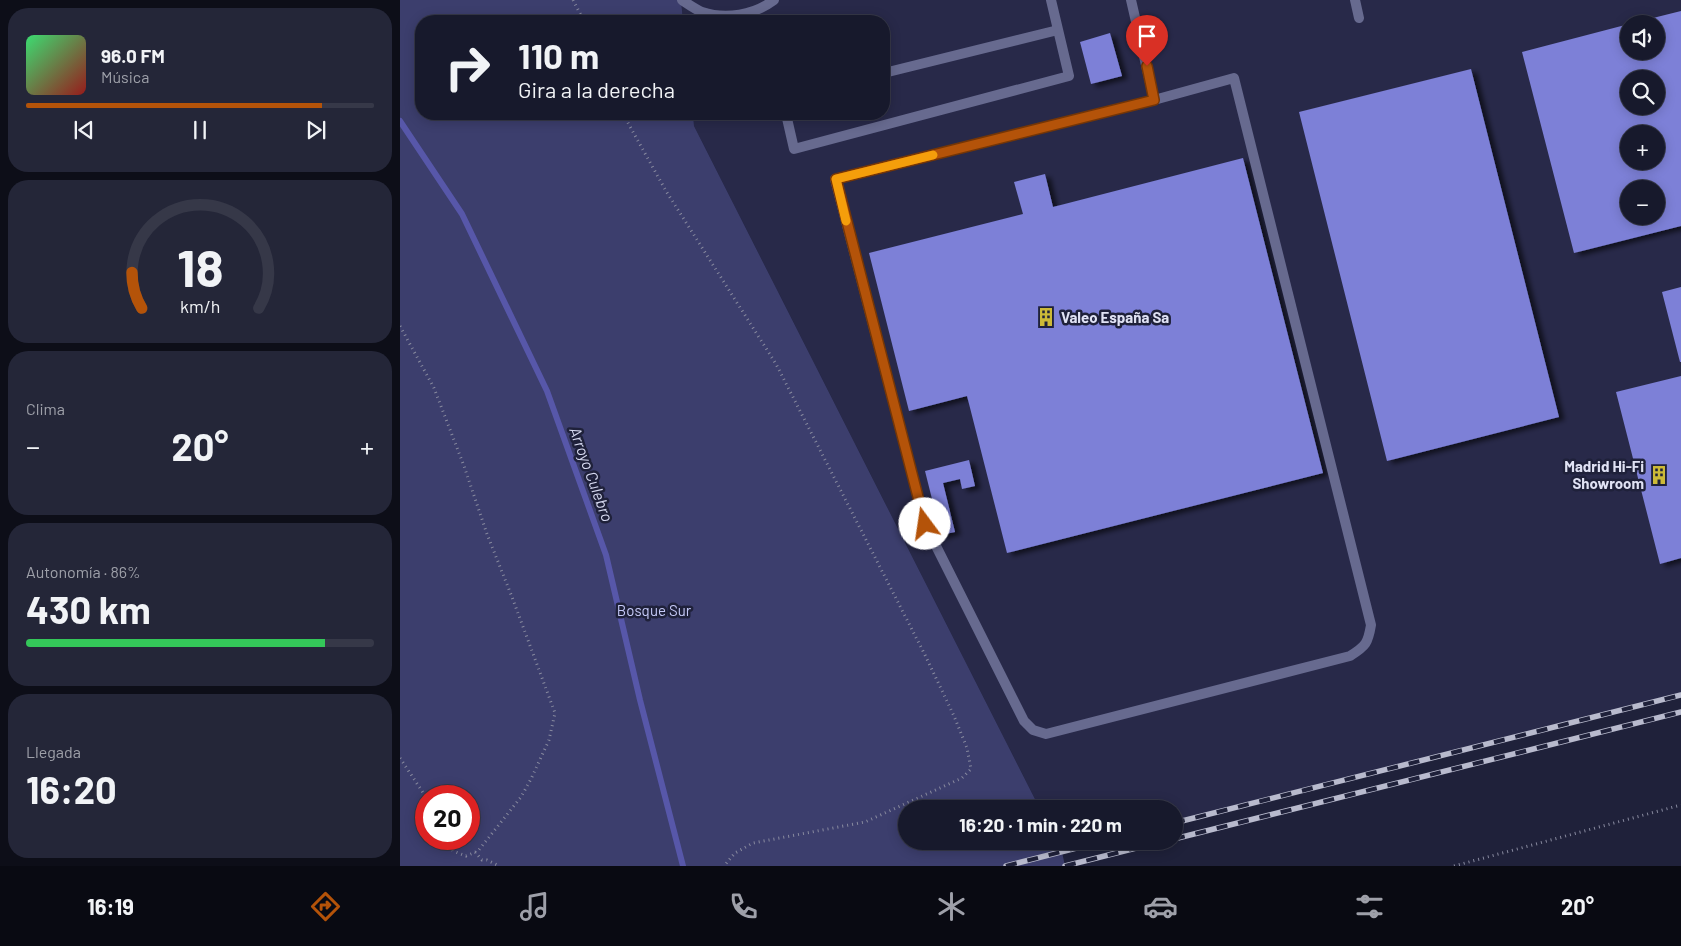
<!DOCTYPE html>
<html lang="es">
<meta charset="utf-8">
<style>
body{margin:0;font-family:Barlow,sans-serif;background:#242638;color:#f1f3f6;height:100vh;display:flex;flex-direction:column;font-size:19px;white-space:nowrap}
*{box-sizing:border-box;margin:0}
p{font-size:16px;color:#9ea0a9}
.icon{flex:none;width:28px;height:28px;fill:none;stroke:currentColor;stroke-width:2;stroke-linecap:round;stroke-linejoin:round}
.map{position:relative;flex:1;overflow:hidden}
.panel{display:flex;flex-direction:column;gap:8px;padding:8px;background:#0d0e18;width:400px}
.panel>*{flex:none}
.banner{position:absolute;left:15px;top:15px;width:475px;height:105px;border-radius:20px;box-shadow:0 2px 12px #0003,0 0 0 1px #363848;background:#17192c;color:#f1f3f6;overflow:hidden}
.controls{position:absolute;left:1220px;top:15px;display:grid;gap:10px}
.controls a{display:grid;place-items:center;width:45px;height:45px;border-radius:50%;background:#17192c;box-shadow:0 2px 12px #0003,0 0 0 1px #363848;font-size:25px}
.speed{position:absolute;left:15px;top:785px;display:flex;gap:10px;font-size:25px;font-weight:700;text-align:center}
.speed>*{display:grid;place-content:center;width:65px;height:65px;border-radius:50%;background:#17192c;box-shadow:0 2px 12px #0003,0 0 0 1px #363848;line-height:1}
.speed .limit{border:8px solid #d22;background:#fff;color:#111}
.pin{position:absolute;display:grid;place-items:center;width:42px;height:42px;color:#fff;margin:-51px -21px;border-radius:50% 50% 50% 0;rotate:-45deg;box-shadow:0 0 5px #0007}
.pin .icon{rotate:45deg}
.me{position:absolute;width:55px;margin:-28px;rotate:346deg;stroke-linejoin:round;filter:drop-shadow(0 0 4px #0008)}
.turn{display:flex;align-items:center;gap:18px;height:105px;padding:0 20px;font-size:22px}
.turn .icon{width:65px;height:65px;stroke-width:2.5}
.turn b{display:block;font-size:35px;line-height:42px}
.big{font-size:38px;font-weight:700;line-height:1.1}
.panel .tile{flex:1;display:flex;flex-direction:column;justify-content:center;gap:8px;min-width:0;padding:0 18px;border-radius:20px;background:#242638}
.panel .dial{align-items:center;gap:0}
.dial svg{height:130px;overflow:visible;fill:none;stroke:#363848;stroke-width:7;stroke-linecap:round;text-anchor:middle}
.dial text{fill:#f1f3f6;stroke:none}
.song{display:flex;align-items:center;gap:15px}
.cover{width:60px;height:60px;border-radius:8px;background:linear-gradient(135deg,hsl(140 70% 55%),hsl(0 70% 35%))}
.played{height:5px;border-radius:2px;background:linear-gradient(90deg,#b45309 85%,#363848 85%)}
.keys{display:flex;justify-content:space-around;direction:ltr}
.heat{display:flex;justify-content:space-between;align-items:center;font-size:28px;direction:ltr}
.charge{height:8px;border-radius:4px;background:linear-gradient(90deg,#34c759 86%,#363848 0)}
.trip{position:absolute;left:498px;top:800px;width:285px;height:50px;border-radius:25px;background:#17192c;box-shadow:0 2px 12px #0003,0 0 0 1px #363848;font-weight:700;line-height:50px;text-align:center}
.dock{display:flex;height:80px;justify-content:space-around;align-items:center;background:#090a12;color:#9ea0a9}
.dock .icon{width:35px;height:35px}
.dock .current{color:#b45309}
.dock b{font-size:22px;color:#f1f3f6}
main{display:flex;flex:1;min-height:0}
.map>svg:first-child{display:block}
.built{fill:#282949;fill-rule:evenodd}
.green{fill:#3c3e6d;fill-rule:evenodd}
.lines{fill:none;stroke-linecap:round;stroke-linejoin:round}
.stream{stroke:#5757a9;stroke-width:6}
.building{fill:#7d80d7;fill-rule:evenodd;filter:url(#shadow)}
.path{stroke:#888a9f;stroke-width:3;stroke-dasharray:1 4;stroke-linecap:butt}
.lane{stroke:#676a8f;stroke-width:10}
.street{stroke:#676a8f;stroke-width:10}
.rail-casing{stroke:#b8bacd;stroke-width:5.5}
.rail{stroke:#1f213a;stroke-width:4;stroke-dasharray:11;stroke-linecap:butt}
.route-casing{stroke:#753606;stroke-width:12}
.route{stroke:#b45309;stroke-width:9}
.slow{stroke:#f59e0b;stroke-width:9}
.labels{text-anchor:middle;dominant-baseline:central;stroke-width:5;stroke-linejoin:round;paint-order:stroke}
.poi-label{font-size:15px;font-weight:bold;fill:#e0e2f4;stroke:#1f213a;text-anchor:start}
.park-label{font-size:15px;fill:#c6caf8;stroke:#1f213a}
.water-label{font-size:16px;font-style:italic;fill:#d6d9f0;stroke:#1f213a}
</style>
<main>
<section class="panel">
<div class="tile">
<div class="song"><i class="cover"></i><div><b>96.0 FM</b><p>Música</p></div></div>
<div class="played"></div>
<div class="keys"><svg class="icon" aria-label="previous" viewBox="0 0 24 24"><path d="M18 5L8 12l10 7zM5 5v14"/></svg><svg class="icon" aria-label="pause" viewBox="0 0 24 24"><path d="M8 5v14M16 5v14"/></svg><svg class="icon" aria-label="next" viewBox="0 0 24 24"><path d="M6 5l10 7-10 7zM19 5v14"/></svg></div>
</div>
<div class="tile dial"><svg viewBox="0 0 100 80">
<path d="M14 69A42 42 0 1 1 86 69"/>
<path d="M14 69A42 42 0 0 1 8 47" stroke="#b45309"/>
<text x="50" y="56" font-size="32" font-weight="700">18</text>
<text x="50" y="72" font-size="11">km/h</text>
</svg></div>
<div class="tile"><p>Clima</p>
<div class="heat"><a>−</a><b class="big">20°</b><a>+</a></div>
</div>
<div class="tile"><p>Autonomía · 86%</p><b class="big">430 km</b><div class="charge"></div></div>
<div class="tile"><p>Llegada</p><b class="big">16:20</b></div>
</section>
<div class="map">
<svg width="1281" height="866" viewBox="0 0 1281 866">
<defs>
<filter id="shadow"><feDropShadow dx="5.5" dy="3" stdDeviation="2.5" flood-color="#0009"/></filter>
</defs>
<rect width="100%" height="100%" fill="#1f213a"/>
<path class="built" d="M281 0H1281V696L774 824V809H640L294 126 293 114H484V21H283ZM1229 24H1256V51H1229ZM1229 79H1256V106H1229ZM1229 134H1256V161H1229ZM1229 189H1256V216H1229Z
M657 841H704L662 852Z"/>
<path class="green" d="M0 0H281L283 21H21V114H293L294 126 640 809H506V841H657L662 852 665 866H0ZM26 796H69V839H26Z"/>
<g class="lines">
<path class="stream" d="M0 121 62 214 147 391 206 555 240 700 283 866"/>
</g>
<path class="building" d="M1281 11V226L1174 253 1122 52 1229 24V51H1256V24L1233 23ZM1229 79H1256V106H1229ZM1229 134H1256V161H1229ZM1229 189H1256V216H1229Z
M710 33 722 76 691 84 680 42Z
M1071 69 1159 417 987 461 899 112Z
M843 158 923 473 607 553 567 396 509 411 469 253 623 214 614 182 645 174 653 207Z
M1281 287V362H1280L1262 292Z
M1281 376V558L1260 564 1216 392Z
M569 460 575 486 562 489 560 479 543 483 555 532 541 535 525 471Z"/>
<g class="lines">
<path class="path" d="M173 0 184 21
M223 114 266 191 376 364 525 655 554 716 567 748 571 769 562 778 465 822 353 843 335 853 324 866
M0 326 34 388 64 466 87 534 112 597 155 713 149 740 131 779 121 797 78 851 66 856 53 851 47 839
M0 758 26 797
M75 852 82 860H87L99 866
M1054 866 1281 805"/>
<path class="lane" d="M731 0 754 100
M955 0 959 18
M484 73 658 30
M834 78 971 625C968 643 966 646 950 656L646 734 633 730 624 721 525 524 435 179 754 100Z
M386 114 394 149 669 76 651 0"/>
<path class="street" d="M282 0C288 4 295 9 302 12 326 20 354 15 374 0"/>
<g class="rail-casing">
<path id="rail" d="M774 823 1281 695
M774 839 1281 712
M606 866 704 841
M665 866 764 841"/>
</g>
<use href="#rail" class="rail"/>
</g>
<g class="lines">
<g class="route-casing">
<path id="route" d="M525 524 436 179 754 100 747 66"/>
</g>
<use href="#route" class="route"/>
<path class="slow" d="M446 221 436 179 533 155"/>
</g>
<defs>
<g id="building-bare" transform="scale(1.5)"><path d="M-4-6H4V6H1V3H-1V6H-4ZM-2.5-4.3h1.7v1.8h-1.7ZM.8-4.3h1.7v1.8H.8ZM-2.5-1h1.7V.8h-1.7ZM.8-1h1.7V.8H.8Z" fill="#ccb938" stroke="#1f213a" stroke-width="2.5" paint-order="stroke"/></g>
</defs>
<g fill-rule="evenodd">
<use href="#building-bare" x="646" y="317"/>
<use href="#building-bare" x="1259" y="475"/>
</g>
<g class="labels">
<g class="poi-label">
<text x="661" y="317">Valeo España Sa</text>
<text x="1244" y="466" text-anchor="end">Madrid Hi-Fi<tspan x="1244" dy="17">Showroom</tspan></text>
</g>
<g class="park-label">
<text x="254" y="610">Bosque Sur</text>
</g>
<g class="water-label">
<text transform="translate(192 474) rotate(70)">Arroyo Culebro</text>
</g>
</g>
</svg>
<div class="controls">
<a><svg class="icon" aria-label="sound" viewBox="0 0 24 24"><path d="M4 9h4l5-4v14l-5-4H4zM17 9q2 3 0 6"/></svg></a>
<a><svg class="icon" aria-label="search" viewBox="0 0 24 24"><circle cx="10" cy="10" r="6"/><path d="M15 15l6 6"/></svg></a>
<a>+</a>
<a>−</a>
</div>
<div class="speed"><div class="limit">20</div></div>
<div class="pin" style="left:747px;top:66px;background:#d93025"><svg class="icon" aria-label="arrive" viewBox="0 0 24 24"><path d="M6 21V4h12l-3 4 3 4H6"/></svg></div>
<svg class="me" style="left:525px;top:524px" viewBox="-20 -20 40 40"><circle r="19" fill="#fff"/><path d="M0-13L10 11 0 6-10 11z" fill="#b45309"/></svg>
<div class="trip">16:20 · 1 min · 220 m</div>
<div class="banner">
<div class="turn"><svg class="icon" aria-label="right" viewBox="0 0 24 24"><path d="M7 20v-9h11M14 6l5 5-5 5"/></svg><div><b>110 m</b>Gira a la derecha</div></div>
</div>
</div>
</main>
<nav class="dock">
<b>16:19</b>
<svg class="icon current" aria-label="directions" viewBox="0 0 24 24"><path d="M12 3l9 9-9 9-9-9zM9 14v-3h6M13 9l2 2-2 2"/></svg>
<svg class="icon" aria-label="music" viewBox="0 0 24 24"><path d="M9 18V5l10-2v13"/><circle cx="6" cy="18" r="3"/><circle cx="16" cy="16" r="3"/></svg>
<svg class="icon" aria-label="phone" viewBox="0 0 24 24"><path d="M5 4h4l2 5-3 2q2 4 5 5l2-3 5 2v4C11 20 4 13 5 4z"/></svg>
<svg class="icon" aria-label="climate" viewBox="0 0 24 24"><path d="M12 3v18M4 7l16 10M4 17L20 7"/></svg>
<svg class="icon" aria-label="car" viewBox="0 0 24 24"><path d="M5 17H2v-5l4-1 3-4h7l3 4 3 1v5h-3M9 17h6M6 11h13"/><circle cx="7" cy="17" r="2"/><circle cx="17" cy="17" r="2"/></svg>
<svg class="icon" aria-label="filters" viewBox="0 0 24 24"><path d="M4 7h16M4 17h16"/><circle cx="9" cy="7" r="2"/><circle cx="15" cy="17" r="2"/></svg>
<b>20°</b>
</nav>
